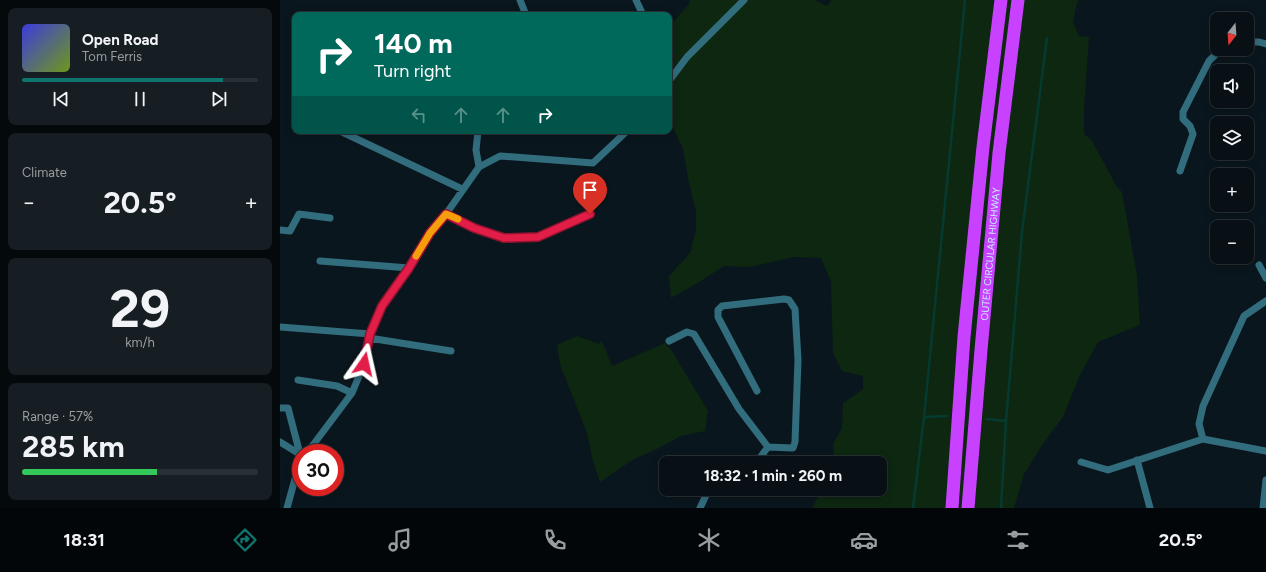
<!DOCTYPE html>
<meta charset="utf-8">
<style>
body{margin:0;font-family:Figtree,sans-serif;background:#161e23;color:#f1f3f6;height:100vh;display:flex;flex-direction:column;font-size:15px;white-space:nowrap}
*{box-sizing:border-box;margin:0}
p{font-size:13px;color:#989da1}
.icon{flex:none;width:22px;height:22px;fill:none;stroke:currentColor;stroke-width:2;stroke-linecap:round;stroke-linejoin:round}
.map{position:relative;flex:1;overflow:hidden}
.panel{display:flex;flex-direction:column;gap:8px;padding:8px;background:#04090c;width:280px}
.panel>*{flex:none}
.top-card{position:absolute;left:12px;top:12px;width:380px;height:122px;border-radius:8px;box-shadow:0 2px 10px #0003,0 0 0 1px #293035;background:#00695c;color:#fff;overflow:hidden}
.needle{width:26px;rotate:197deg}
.tools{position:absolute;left:930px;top:12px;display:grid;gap:8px}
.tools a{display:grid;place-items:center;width:44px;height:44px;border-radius:8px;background:#081016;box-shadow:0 2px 10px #0003,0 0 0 1px #293035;font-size:20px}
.speed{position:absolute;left:12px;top:444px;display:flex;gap:8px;font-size:20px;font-weight:700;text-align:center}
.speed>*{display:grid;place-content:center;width:52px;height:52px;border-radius:50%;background:#081016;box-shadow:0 2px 10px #0003,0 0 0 1px #293035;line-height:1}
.speed .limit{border:6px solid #d22;background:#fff;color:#111}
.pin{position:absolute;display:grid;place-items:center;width:34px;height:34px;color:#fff;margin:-41px -17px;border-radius:50% 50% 50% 0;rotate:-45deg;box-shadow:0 0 4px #0007}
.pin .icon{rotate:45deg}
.me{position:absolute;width:44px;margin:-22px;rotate:11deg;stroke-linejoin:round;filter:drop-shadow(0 0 3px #0008)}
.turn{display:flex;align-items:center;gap:14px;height:84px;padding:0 16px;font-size:18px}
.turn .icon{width:52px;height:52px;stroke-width:2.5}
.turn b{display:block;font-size:28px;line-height:34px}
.lanes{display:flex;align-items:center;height:38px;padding:0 16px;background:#0003;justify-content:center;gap:20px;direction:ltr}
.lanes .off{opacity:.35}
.big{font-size:30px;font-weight:700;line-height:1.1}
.panel .card{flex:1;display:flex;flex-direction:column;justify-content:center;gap:6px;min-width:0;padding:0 14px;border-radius:8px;background:#161e23}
.panel .dial{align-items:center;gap:0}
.dial b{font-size:52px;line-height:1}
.song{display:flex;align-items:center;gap:12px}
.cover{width:48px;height:48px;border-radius:6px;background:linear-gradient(135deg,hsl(240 70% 55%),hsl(80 70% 35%))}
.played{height:4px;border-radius:2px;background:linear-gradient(90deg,#0f766e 85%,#293035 85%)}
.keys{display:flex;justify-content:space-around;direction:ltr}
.heat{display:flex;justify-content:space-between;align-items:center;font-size:22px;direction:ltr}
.charge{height:6px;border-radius:3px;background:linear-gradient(90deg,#34c759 57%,#293035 0)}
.trip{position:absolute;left:379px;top:456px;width:228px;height:40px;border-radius:8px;background:#081016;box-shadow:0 2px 10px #0003,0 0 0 1px #293035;font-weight:700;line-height:40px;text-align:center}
.tabs{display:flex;height:64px;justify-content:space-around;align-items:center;background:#030609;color:#989da1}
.tabs .icon{width:28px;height:28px}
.tabs .selected{color:#0f766e}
.tabs b{font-size:18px;color:#f1f3f6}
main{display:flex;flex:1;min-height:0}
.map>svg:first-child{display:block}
.green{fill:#0d2711}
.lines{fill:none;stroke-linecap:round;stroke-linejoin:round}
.stream{stroke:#063a31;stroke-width:2.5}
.street{stroke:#326d7e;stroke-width:7}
.highway{stroke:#c841ff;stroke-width:13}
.route-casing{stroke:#92132f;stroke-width:10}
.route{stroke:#e11d48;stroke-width:7}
.slow{stroke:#f59e0b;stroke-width:7}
.labels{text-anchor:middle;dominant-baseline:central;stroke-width:4;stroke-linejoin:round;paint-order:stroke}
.street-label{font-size:10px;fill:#c6eeff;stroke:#0a161d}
</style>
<main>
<section class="panel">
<div class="card">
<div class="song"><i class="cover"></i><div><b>Open Road</b><p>Tom Ferris</p></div></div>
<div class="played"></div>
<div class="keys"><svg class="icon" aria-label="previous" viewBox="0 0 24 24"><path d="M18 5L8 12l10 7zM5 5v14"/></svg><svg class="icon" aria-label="pause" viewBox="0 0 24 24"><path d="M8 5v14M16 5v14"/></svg><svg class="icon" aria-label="next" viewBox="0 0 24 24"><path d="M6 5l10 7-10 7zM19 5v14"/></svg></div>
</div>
<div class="card"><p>Climate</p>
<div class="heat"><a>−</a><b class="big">20.5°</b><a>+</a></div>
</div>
<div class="card dial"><b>29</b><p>km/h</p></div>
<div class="card"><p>Range · 57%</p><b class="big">285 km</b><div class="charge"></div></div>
</section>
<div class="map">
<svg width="986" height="508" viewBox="0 0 986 508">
<rect width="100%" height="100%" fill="#0a161d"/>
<path class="green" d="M409 0H535L547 6 552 0H799L797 3 793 22 799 36 809 37 804 109V134L811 139 837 187 842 192 857 276 860 325 818 342 799 377 783 417 763 444 744 474 734 508H532L543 489H600V463H554L553 444 562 428 563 403 583 389V376L562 371 553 353 551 282 541 258 514 257 470 267 444 266 416 284 391 298 389 276 410 253 416 231V211L409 183 403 149 392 126 389 109V50L393 22 410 3Z
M297 336 319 344 322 341 332 366 385 343 392 351 428 411 425 431 401 436 379 448 354 459 320 482 312 458 307 433 280 364 277 345Z"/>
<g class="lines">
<path class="stream" d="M644 417 667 416
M706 419 726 421
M633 508 644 417 685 0
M721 508 726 421 742 232 767 38"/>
<path class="street" d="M240 0 246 15
M356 0 363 15
M967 42H979L986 44
M389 81 407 57 464 0
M60 131 182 189
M198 131 196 150 199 167
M900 171 913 134 910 126 903 119V112L929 61 941 49
M166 214 194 228 224 238 258 237 310 214
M0 230 10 231 19 214 50 218
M40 261 129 268
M979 265 986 278
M0 327 90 334
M89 338 171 351
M389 341 407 332 414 334 459 409 488 447
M18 380 57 386 72 393
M0 408H8L20 454
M923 439 919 424 923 406 964 316 986 301
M0 442 21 455
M27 453 72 393 84 364 90 334 102 306 129 268 149 233 166 214 199 167 220 156 313 163 347 131
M857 460 870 508
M801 462 828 470 923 439 986 451
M476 463 488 447 513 448 515 442 518 360 515 309 509 300 504 299 442 306 438 310V317L477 391
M7 508 18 468 21 462
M420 508 429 489
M983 508 986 480"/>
<g class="highway">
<path d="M672 508 684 337 703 147 721 0"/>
<path id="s1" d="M688 508 701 350 719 153 738 0"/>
</g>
</g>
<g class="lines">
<g class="route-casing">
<path id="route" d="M84 364 90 334 102 306 129 268 150 233 166 214 194 228 224 238 258 237 310 214"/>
</g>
<use href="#route" class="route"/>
<path class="slow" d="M136 256 150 233 166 214 178 219"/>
</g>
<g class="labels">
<g class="street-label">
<text stroke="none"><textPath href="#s1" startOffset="255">OUTER CIRCULAR HIGHWAY</textPath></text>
</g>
</g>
</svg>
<div class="tools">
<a><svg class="needle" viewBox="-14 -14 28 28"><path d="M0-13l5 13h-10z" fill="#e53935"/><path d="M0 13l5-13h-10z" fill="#989da1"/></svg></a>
<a><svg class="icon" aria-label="sound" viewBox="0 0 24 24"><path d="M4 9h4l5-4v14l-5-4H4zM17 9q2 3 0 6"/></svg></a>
<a><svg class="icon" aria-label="layers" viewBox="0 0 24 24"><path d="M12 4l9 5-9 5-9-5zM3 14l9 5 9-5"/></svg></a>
<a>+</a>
<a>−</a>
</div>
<div class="speed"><div class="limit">30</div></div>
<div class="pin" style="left:310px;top:214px;background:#d93025"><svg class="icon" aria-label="arrive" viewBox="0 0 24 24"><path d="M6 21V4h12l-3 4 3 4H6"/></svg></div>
<svg class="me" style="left:84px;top:364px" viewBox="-20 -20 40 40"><path d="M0-17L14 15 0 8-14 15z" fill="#e11d48" stroke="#fff" stroke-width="4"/></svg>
<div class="trip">18:32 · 1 min · 260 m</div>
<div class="top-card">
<div class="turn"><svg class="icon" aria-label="right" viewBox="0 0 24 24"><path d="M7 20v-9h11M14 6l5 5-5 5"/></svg><div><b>140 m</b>Turn right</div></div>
<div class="lanes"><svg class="icon off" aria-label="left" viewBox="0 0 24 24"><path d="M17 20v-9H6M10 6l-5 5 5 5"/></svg><svg class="icon off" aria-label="ahead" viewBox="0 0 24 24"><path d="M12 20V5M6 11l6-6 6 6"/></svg><svg class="icon off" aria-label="ahead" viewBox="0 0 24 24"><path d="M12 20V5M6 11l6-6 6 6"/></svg><svg class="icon" aria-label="right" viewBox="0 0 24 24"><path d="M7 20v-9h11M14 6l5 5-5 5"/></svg></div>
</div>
</div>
</main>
<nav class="tabs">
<b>18:31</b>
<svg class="icon selected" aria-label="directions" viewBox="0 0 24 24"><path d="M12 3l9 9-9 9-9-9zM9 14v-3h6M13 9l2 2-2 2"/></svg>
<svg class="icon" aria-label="music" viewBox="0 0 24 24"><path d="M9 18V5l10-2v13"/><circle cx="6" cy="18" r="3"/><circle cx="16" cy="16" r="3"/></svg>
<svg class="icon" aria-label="phone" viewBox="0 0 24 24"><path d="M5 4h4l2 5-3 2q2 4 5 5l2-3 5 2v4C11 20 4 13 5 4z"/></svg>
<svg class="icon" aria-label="climate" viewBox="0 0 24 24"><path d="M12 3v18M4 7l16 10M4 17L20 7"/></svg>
<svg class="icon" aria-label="car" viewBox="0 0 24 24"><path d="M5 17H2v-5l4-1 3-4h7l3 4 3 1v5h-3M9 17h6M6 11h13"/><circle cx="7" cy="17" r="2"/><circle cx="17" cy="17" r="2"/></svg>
<svg class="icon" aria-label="filters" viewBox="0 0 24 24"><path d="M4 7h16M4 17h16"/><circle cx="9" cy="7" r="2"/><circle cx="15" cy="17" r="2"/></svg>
<b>20.5°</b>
</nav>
